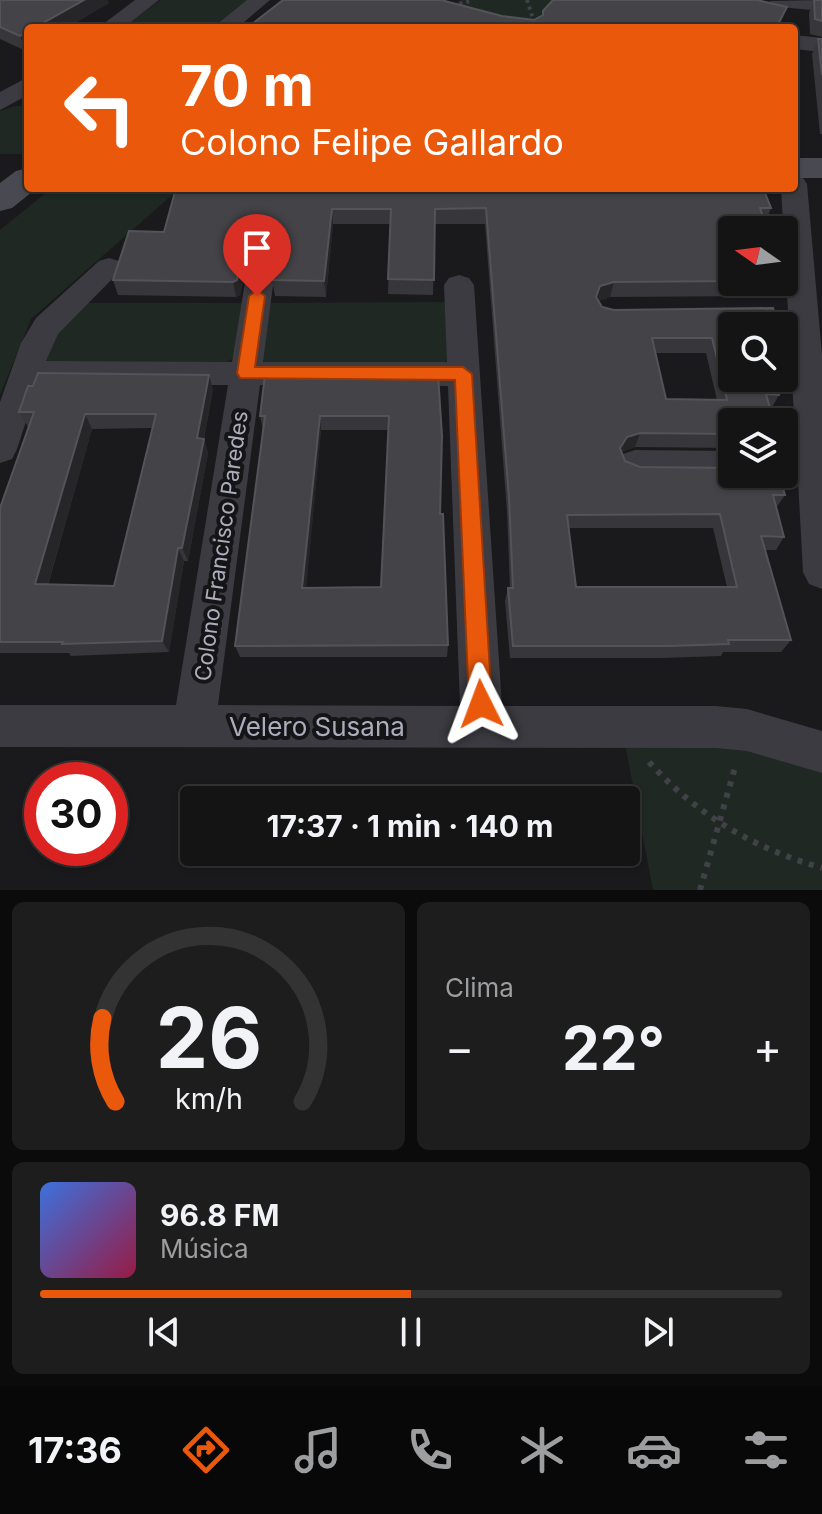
<!DOCTYPE html>
<html lang="es">
<meta charset="utf-8">
<style>
body{margin:0;font-family:Inter,sans-serif;background:#1d1d1e;color:#f1f3f6;height:100vh;display:flex;flex-direction:column;font-size:30px;white-space:nowrap}
*{box-sizing:border-box;margin:0}
p{font-size:26px;color:#9d9ea0}
.icon{flex:none;width:44px;height:44px;fill:none;stroke:currentColor;stroke-width:2;stroke-linecap:round;stroke-linejoin:round}
.map{position:relative;height:890px;overflow:hidden}
.sheet{display:flex;flex-direction:column;gap:12px;padding:12px;background:#0b0b0c;flex:1}
.sheet>*{flex:none}
.top-card{position:absolute;left:24px;top:24px;width:774px;height:168px;border-radius:8px;box-shadow:0 2px 6px #0004,0 0 0 2px #333334;background:#ea580c;color:#fff;overflow:hidden}
.needle{width:52px;rotate:284deg}
.tools{position:absolute;left:718px;top:216px;display:grid;gap:16px}
.tools a{display:grid;place-items:center;width:80px;height:80px;border-radius:8px;background:#141415;box-shadow:0 2px 6px #0004,0 0 0 2px #333334;font-size:40px}
.speed{position:absolute;left:24px;top:762px;display:flex;gap:16px;font-size:40px;font-weight:700;text-align:center}
.speed>*{display:grid;place-content:center;width:104px;height:104px;border-radius:50%;background:#141415;box-shadow:0 2px 6px #0004,0 0 0 2px #333334;line-height:1}
.speed .limit{border:12px solid #d22;background:#fff;color:#111}
.pin{position:absolute;display:grid;place-items:center;width:68px;height:68px;color:#fff;margin:-82px -34px;border-radius:50% 50% 50% 0;rotate:-45deg;box-shadow:0 0 8px #0007}
.pin .icon{rotate:45deg}
.me{position:absolute;width:88px;margin:-44px;rotate:357deg;stroke-linejoin:round;filter:drop-shadow(0 0 6px #0008)}
.turn{display:flex;align-items:center;gap:28px;height:168px;padding:0 24px;font-size:36px}
.turn .icon{width:104px;height:104px;stroke-width:2.5}
.turn b{display:block;font-size:56px;line-height:68px}
.big{font-size:60px;font-weight:700;line-height:1.1}
.sheet .widget{flex:1;display:flex;flex-direction:column;justify-content:center;gap:12px;min-width:0;padding:0 28px;border-radius:12px;background:#1d1d1e}
.sheet .dial{align-items:center;gap:0}
.dial svg{height:208px;overflow:visible;fill:none;stroke:#333334;stroke-width:7;stroke-linecap:round;text-anchor:middle}
.dial text{fill:#f1f3f6;stroke:none}
.song{display:flex;align-items:center;gap:24px}
.cover{width:96px;height:96px;border-radius:12px;background:linear-gradient(135deg,hsl(220 70% 55%),hsl(340 70% 35%))}
.played{height:8px;border-radius:4px;background:linear-gradient(90deg,#ea580c 50%,#333334 50%)}
.keys{display:flex;justify-content:space-around;direction:ltr}
.heat{display:flex;justify-content:space-between;align-items:center;font-size:44px;direction:ltr}
.sheet .tiles{flex:1;display:grid;gap:12px;grid-template-columns:1fr 1fr}
.widget:last-child{grid-column:span 2}
.trip{position:absolute;left:180px;top:786px;width:460px;height:80px;border-radius:8px;background:#141415;box-shadow:0 2px 6px #0004,0 0 0 2px #333334;font-weight:700;line-height:80px;text-align:center}
.dock{display:flex;height:128px;justify-content:space-around;align-items:center;background:#080808;color:#9d9ea0}
.dock .icon{width:56px;height:56px}
.dock .current{color:#ea580c}
.dock b{font-size:36px;color:#f1f3f6}
.map>svg:first-child{display:block}
.green{fill:#1f2823}
.lines{fill:none;stroke-linecap:round;stroke-linejoin:round}
.path-far1{stroke:#414148;stroke-width:4;stroke-dasharray:3 4;stroke-linecap:butt}
.path{stroke:#414148;stroke-width:6;stroke-dasharray:5 7;stroke-linecap:butt}
.street{fill:#3b3b41;fill-rule:evenodd}
.secondary{fill:#494952;fill-rule:evenodd}
.wall{fill:#37363a;fill-rule:evenodd}
.shaded-wall{fill:#262528}
.building{fill:#434348;stroke:#54535a;stroke-width:2;fill-rule:evenodd}
.route{fill:#ea580c;stroke:#983908;stroke-width:2}
.labels{text-anchor:middle;dominant-baseline:central;stroke-width:8;stroke-linejoin:round;paint-order:stroke}
.street-label{font-size:22px;fill:#acadbc;stroke:#151517}
.near-street-label{font-size:26px;fill:#acadbc;stroke:#151517}
</style>
<div class="map">
<svg width="822" height="890" viewBox="0 0 822 890">
<rect width="100%" height="100%" fill="#1a1a1c"/>
<path class="green" d="M161 0H248L211 28H121Z
M460 0H557L535 25 455 5Z
M16 106H28V154H0V111Z
M52 188 179 189 31 319 0 395V230Z
M447 302 449 358 444 363 269 365 255 355 263 303Z
M79 303H246L238 356 221 365 47 364 46 345Z
M625 744H721L822 770V890H653Z"/>
<g class="lines">
<path class="path-far1" d="M527 0 536 28
M453 6 473 0"/>
<path class="path" d="M649 762C697 815 753 848 822 868
M700 890 736 764"/>
<path class="street" d="M135 0H159L123 28H98Z
M247 0H270L237 28H212Z
M822 0V11L780 7 769 1Z
M794 35 822 38V52L794 49Z
M28 77V95L0 110V92Z
M794 176 803 178 807 184 822 355V589L809 584 803 572 798 480 771 474H784V451H796L781 188H794Z
M109 258 119 261 123 268 58 334 46 361 232 362 247 270 251 263 261 260 271 263 275 270 263 362H447L444 285 449 278 459 275 469 278 474 285 502 706H716L747 709 822 731V773L747 751 716 748 0 747V705H176L228 385H38L17 449 12 459 0 463V402L21 343 36 318 99 261ZM260 385 448 386 460 706 218 705Z
M635 450 732 451V474H745L732 479 635 478 623 474 618 464 623 454Z"/>
<path class="secondary" d="M794 158H822V178H794Z
M28 168V188H37L12 208 0 211V183L16 171Z"/>
</g>
<path class="wall" d="M0 0 109 3 26 51 0 39Z
M814 0H822V37L810 34 809 13Z
M818 39H822V134H820L812 54Z
M176 188 771 208 765 223 732 230V282H775L771 291H759L757 296 610 297 598 301 602 307 614 310 732 326 779 395 771 409 732 422V448L635 447 621 452 625 461 640 467 785 495 776 508 784 537 776 550H764L791 640 781 652H723L721 656 662 658H510L505 601 508 588H510L507 512 485 224H435L433 295 388 294 390 224H333L326 297 275 296 272 280 274 263 272 260 262 257 248 262 240 295 236 297 118 295 113 280 164 232ZM655 353H706L717 400 666 399ZM569 528H713L727 587H576Z
M438 374 440 514 448 645 447 657H240L235 646 263 429 260 416ZM321 430H388L381 587 306 588Z
M209 375 213 390 204 439 208 453 188 561H184L169 652 71 656 69 653H0V508L28 427 19 412 33 386ZM152 428 114 586 48 585 92 429Z"/>
<path class="shaded-wall" d="M84 0H108L109 3 65 28H34Z
M787 7 779 28H776Z
M28 32V50L26 51 20 36Z
M332 209 333 224 326 297 324 281Z
M259 242 262 257 248 262 240 295 236 297 233 282 245 246Z
M614 282 610 297 596 302V297L600 286Z
M209 375 213 390 204 439 208 453 188 561 182 548 197 438Z
M85 414 92 429 44 597 35 584Z
M320 416 321 430 305 600 302 588Z
M640 433 635 447 622 451 615 463 620 448 627 437Z
M178 548 184 561 169 652 162 641Z"/>
<path class="building" d="M0 0H84L34 28H28V32L20 36 0 27Z
M283 0H441L502 16 534 20 543 15V11L553 0H757L787 7 776 28H247Z
M814 0H822V21L815 19Z
M818 39H822V75Z
M176 188H763L771 208H760L767 230H732V281L614 282 600 286 596 297 602 307 614 310 773 308 779 326H732V378H774L779 395 766 394 774 422H732V434L640 433 627 437 620 448 625 461 640 467 732 468V474H779L785 495H773L784 537 761 536 791 640H728L729 644 669 646H513L508 588H513L509 498 486 208 435 209 434 280 388 279 391 209H332L324 281 272 280 275 253 269 245 259 242 245 246 237 280 233 282 113 280 129 231 164 232ZM652 338H712L727 400 666 399ZM720 514 737 587H576L567 515Z
M38 373 209 375 197 438 204 439 182 548H178L162 641 62 644 63 642H0V508L34 412H19L28 386H33ZM85 414H156L114 586 35 584Z
M438 374 442 436 440 514H443L448 645 235 646 265 416H260L265 375ZM320 416H389L381 587 302 588Z"/>
<path class="route" d="M257 290 265 296 255 367H463L472 374 492 704 488 712 481 715 473 712 469 704 455 380 240 378 237 373 249 296Z"/>
<g class="labels">
<g class="street-label">
<text transform="translate(221 546) rotate(-82)">Colono Francisco Paredes</text>
</g>
<g class="near-street-label">
<text x="317" y="726">Velero Susana</text>
</g>
</g>
</svg>
<div class="tools">
<a><svg class="needle" viewBox="-14 -14 28 28"><path d="M0-13l5 13h-10z" fill="#e53935"/><path d="M0 13l5-13h-10z" fill="#9d9ea0"/></svg></a>
<a><svg class="icon" aria-label="search" viewBox="0 0 24 24"><circle cx="10" cy="10" r="6"/><path d="M15 15l6 6"/></svg></a>
<a><svg class="icon" aria-label="layers" viewBox="0 0 24 24"><path d="M12 4l9 5-9 5-9-5zM3 14l9 5 9-5"/></svg></a>
</div>
<div class="speed"><div class="limit">30</div></div>
<div class="pin" style="left:257px;top:296px;background:#d93025"><svg class="icon" aria-label="arrive" viewBox="0 0 24 24"><path d="M6 21V4h12l-3 4 3 4H6"/></svg></div>
<svg class="me" style="left:481px;top:704px" viewBox="-20 -20 40 40"><path d="M0-17L14 15 0 8-14 15z" fill="#ea580c" stroke="#fff" stroke-width="4"/></svg>
<div class="trip">17:37 · 1 min · 140 m</div>
<div class="top-card">
<div class="turn"><svg class="icon" aria-label="left" viewBox="0 0 24 24"><path d="M17 20v-9H6M10 6l-5 5 5 5"/></svg><div><b>70 m</b>Colono Felipe Gallardo</div></div>
</div>
</div>
<section class="sheet">
<div class="tiles">
<div class="widget dial"><svg viewBox="0 0 100 80">
<path d="M14 69A42 42 0 1 1 86 69"/>
<path d="M14 69A42 42 0 0 1 9 37" stroke="#ea580c"/>
<text x="50" y="56" font-size="32" font-weight="700">26</text>
<text x="50" y="72" font-size="11">km/h</text>
</svg></div>
<div class="widget"><p>Clima</p>
<div class="heat"><a>−</a><b class="big">22°</b><a>+</a></div>
</div>
<div class="widget">
<div class="song"><i class="cover"></i><div><b>96.8 FM</b><p>Música</p></div></div>
<div class="played"></div>
<div class="keys"><svg class="icon" aria-label="previous" viewBox="0 0 24 24"><path d="M18 5L8 12l10 7zM5 5v14"/></svg><svg class="icon" aria-label="pause" viewBox="0 0 24 24"><path d="M8 5v14M16 5v14"/></svg><svg class="icon" aria-label="next" viewBox="0 0 24 24"><path d="M6 5l10 7-10 7zM19 5v14"/></svg></div>
</div>
</div>
</section>
<nav class="dock">
<b>17:36</b>
<svg class="icon current" aria-label="directions" viewBox="0 0 24 24"><path d="M12 3l9 9-9 9-9-9zM9 14v-3h6M13 9l2 2-2 2"/></svg>
<svg class="icon" aria-label="music" viewBox="0 0 24 24"><path d="M9 18V5l10-2v13"/><circle cx="6" cy="18" r="3"/><circle cx="16" cy="16" r="3"/></svg>
<svg class="icon" aria-label="phone" viewBox="0 0 24 24"><path d="M5 4h4l2 5-3 2q2 4 5 5l2-3 5 2v4C11 20 4 13 5 4z"/></svg>
<svg class="icon" aria-label="climate" viewBox="0 0 24 24"><path d="M12 3v18M4 7l16 10M4 17L20 7"/></svg>
<svg class="icon" aria-label="car" viewBox="0 0 24 24"><path d="M5 17H2v-5l4-1 3-4h7l3 4 3 1v5h-3M9 17h6M6 11h13"/><circle cx="7" cy="17" r="2"/><circle cx="17" cy="17" r="2"/></svg>
<svg class="icon" aria-label="filters" viewBox="0 0 24 24"><path d="M4 7h16M4 17h16"/><circle cx="9" cy="7" r="2"/><circle cx="15" cy="17" r="2"/></svg>
</nav>
